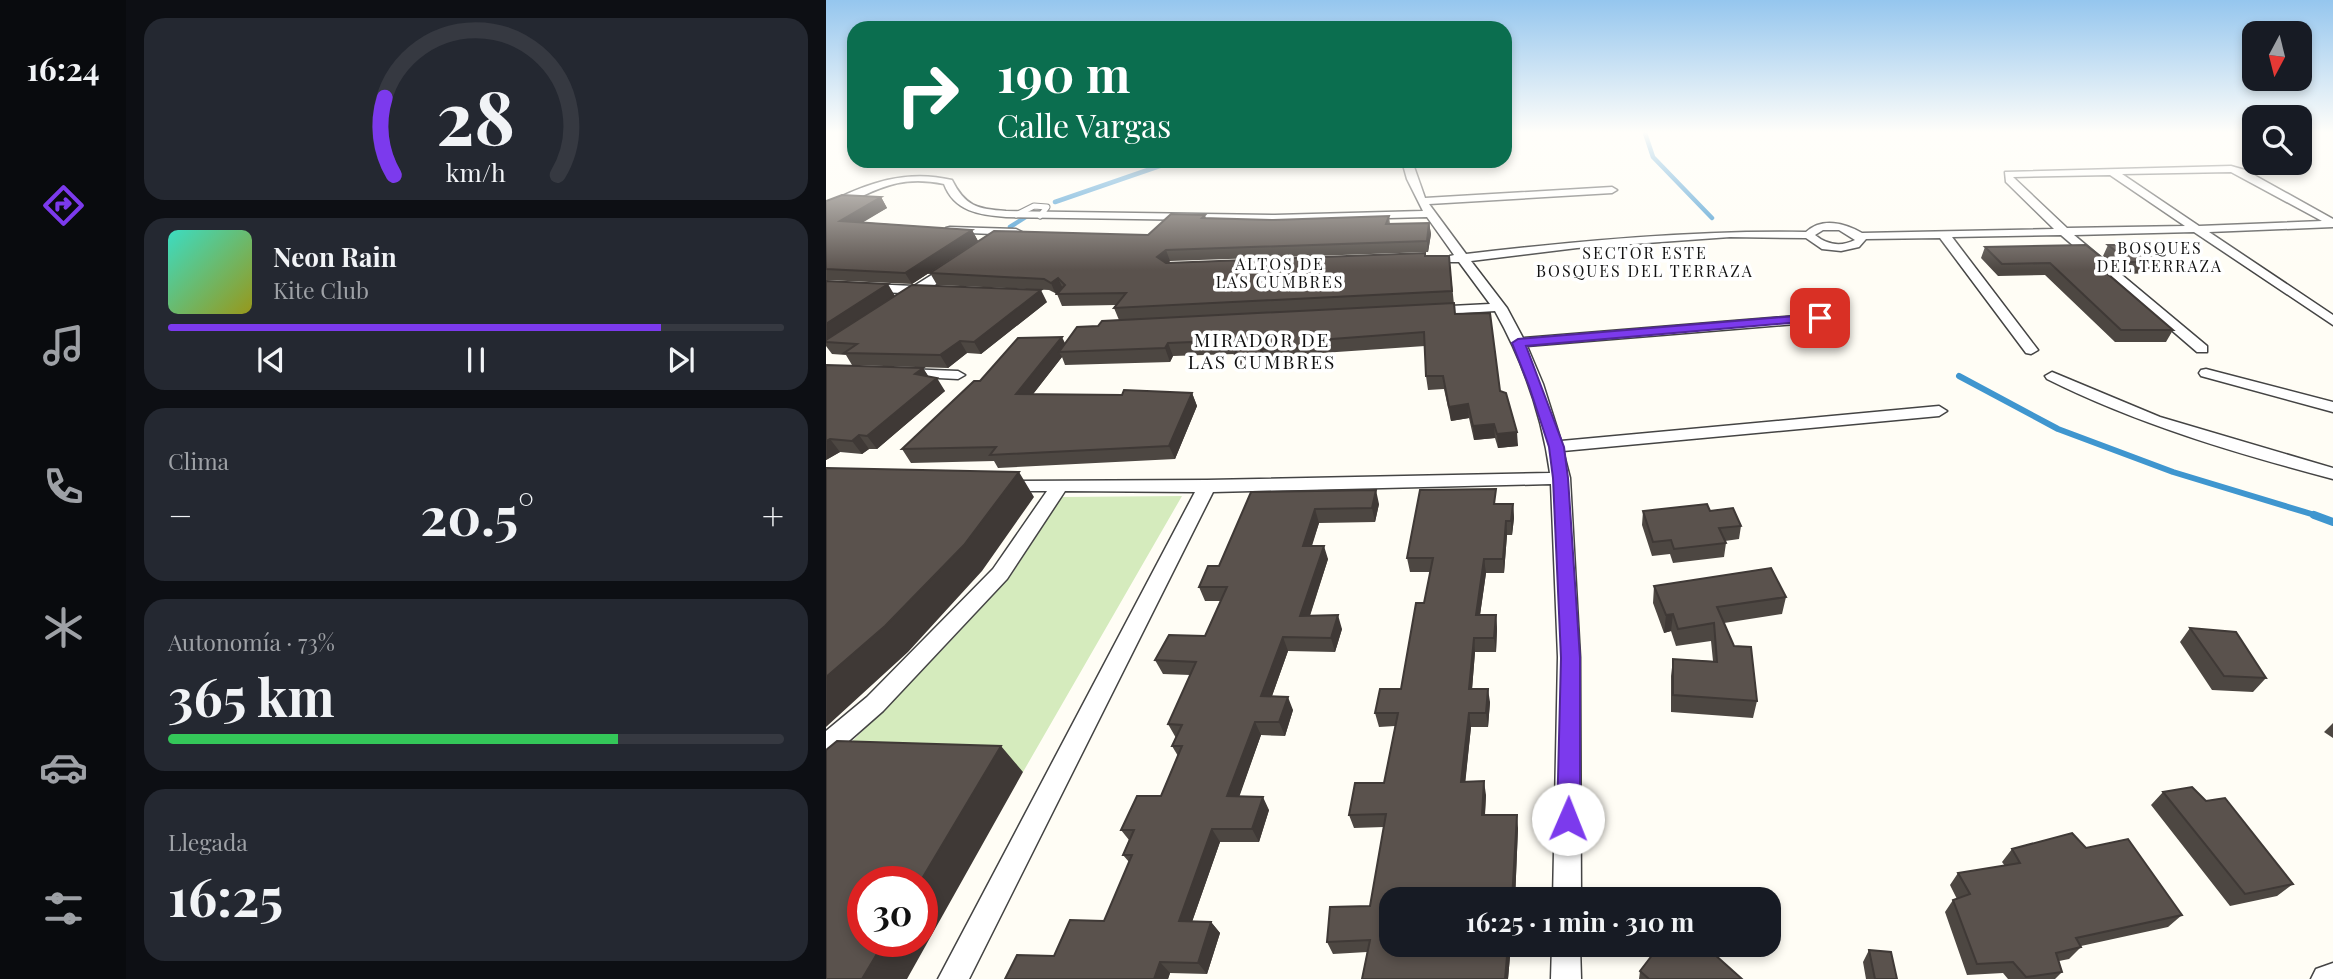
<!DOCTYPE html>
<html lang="es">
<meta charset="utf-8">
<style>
body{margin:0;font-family:"Playfair Display",serif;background:#242831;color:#f1f3f6;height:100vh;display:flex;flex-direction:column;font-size:26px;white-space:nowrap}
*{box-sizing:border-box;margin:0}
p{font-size:23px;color:#9ea1a6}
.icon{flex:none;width:38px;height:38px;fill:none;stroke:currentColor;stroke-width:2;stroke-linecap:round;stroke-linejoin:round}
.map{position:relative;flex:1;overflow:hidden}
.side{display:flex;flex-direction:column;gap:18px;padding:18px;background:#0d0f14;width:700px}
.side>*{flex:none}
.guide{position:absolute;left:21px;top:21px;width:665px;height:147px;border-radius:21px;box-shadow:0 4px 10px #0003;background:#0b6e4f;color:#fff;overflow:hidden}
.needle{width:46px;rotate:187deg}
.buttons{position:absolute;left:1416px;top:21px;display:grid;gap:14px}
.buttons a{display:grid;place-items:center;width:70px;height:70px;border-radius:14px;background:#171b24;box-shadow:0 4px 10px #0003;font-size:35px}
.speed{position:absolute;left:21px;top:866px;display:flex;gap:14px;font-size:35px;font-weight:700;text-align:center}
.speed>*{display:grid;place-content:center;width:91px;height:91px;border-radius:50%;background:#171b24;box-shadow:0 4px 10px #0003;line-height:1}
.speed .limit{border:10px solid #d22;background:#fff;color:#111}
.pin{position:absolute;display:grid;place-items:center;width:60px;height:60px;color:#fff;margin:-30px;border-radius:14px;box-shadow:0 4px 10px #0006}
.me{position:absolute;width:77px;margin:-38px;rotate:1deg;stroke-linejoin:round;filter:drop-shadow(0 0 5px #0008)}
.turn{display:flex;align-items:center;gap:24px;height:147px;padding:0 35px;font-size:32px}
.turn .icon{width:91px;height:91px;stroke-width:2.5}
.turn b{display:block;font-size:49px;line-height:60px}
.big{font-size:52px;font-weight:700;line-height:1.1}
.side .card{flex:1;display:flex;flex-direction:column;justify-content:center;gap:10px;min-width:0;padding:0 24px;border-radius:21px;background:#242831}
.side .dial{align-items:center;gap:0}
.dial svg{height:182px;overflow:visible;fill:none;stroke:#363941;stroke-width:7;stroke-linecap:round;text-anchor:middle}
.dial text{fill:#f1f3f6;stroke:none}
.song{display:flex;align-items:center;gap:21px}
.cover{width:84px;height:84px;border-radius:10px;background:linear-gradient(135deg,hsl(170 70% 55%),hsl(60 70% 35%))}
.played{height:7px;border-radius:4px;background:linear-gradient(90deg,#7c3aed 80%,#363941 80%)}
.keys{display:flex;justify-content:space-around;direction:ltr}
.heat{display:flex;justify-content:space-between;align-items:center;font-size:38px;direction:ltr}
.charge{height:10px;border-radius:5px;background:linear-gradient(90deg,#34c759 73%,#363941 0)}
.trip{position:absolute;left:553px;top:887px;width:402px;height:70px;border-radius:21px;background:#171b24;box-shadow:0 4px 10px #0003;font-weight:700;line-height:70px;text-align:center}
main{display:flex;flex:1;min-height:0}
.tab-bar{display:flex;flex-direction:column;width:126px;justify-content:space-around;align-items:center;background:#090b0e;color:#9ea1a6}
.tab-bar .icon{width:49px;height:49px}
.tab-bar .active{color:#7c3aed}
.tab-bar b{font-size:32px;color:#f1f3f6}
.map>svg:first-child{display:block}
.green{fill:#d5ebbd}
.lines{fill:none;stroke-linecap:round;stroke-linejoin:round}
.stream-far2{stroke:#3f96cf;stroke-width:4.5}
.stream-far1{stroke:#3f96cf;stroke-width:6}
.stream{stroke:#3f96cf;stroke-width:8}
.service-casing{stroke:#444;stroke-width:7}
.minor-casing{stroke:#444;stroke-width:3}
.service{stroke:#fff;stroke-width:5}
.minor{fill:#fff;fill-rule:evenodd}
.wall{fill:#4d4742}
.shaded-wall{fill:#3f3936}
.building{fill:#5a524d;stroke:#3f3936;stroke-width:2}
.route{fill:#7c3aed;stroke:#51269a;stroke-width:2}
.labels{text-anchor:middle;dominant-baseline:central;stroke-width:7;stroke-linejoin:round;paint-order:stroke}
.far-neighbourhood-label{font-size:16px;letter-spacing:2px;fill:#111;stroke:#fff}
.neighbourhood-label{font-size:19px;letter-spacing:2px;fill:#111;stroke:#fff}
</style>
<main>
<nav class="tab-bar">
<b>16:24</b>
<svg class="icon active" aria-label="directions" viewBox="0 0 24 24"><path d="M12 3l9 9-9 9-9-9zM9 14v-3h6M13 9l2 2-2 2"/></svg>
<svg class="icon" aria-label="music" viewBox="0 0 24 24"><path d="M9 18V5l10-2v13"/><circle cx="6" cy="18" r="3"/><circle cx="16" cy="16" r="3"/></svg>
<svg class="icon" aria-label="phone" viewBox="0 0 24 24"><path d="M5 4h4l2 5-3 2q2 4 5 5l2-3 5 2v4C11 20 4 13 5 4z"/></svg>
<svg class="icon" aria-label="climate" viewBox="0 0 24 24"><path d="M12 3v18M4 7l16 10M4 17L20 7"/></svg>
<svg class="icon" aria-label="car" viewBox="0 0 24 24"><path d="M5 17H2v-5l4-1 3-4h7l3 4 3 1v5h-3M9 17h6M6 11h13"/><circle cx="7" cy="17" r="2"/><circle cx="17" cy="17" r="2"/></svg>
<svg class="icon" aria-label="filters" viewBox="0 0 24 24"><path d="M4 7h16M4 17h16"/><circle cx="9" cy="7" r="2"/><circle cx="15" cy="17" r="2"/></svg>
</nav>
<section class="side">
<div class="card dial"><svg viewBox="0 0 100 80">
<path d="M14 69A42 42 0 1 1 86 69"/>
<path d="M14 69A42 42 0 0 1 10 35" stroke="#7c3aed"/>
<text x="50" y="56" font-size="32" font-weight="700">28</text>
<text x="50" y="72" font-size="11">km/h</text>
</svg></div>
<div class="card">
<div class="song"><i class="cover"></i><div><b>Neon Rain</b><p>Kite Club</p></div></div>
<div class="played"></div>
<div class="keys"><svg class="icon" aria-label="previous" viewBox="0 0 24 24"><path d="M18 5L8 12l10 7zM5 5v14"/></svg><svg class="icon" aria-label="pause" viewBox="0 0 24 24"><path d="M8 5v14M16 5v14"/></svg><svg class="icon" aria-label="next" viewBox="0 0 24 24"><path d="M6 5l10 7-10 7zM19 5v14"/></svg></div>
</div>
<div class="card"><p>Clima</p>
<div class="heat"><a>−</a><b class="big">20.5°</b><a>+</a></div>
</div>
<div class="card"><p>Autonomía · 73%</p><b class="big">365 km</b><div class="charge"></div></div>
<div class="card"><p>Llegada</p><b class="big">16:25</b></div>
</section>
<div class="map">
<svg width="1507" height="979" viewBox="0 0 1507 979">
<rect width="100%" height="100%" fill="#fffdf5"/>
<path class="green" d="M356 496 197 772 0 768 119 647 184 577 236 497Z"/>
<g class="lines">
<path class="stream-far2" d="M819 133 827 157 886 218
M229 202 348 161
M184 227 201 216"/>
<path class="stream-far1" d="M1133 376 1232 429 1347 472 1492 516"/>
<path class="stream" d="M1488 515 1507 522"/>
<g class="service-casing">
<path id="service" d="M190 215 208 206 221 207 214 216"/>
</g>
<g class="minor-casing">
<path id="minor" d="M576 161H586L599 198 786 187 791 190 786 193 603 204 640 254C753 241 866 230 980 232 996 217 1019 223 1036 233L1228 229 1180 182 1179 172 1405 166 1419 170 1507 219V227L1383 232 1507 315V325L1368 232 1248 235 1381 346V352H1371L1235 235 1126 237 1212 350 1205 354 1200 353 1114 238 1040 239 1033 247 1015 251 996 249 980 238 904 237 751 248 645 261 681 308 697 338 994 314 1001 318 994 322 701 346 717 384 735 441 1113 406 1121 411 1113 416 737 451 744 478 754 657 755 900H727L732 657 725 484 387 492 143 979H112L369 492 239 491 181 579 57 711 8 754 0 757V731L41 697 167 569 221 491H178L169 485 172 481 381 480 724 473C716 415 697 361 669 311L605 315 598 311 605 307 664 304 633 262H624V256L628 255 601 217 449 221 180 217C153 215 128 211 118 184 65 173 45 196 0 211V204C41 183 80 169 126 180 139 206 151 209 180 211L449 215 597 211 581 179ZM1405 172 1496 221 1373 226 1296 174ZM1284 175 1359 226 1241 228 1187 177ZM997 230H1013L1029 240C1015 247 1001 245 989 235Z
M124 227 190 229 196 232 190 235 120 232V228Z
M128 261 132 262V268L98 293 78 302 72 298 77 293 0 290V282L88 286Z
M79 369 132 371 139 375 132 379 74 376 72 373 74 370Z
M1380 369 1507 402V412L1375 376 1373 373 1375 370Z
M1226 372 1334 417 1507 468V479C1409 453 1311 424 1221 379L1219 376Z
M726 945H754L755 979H725Z
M1507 963V979H1485L1490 969Z"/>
</g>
<use href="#service" class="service"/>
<use href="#minor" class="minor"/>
</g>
<path class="wall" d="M55 197 61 208 36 222 146 230 152 241 86 284 0 280V201Z
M379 215 380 218 447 220 563 216 564 224 603 223 605 234 602 252 344 261 342 263 623 256 629 314 674 391 692 446 672 448 669 438 648 440 643 418 625 421 618 389 602 390 600 376 599 346 496 353 494 361 440 363 438 367 413 368 409 354 347 356 344 362 239 365 236 357 207 394 296 395 366 393 371 406 349 459 172 468 168 461 85 463 76 449 154 381 239 343 272 326 293 320 288 308 290 305 236 306 231 294 223 290 111 285 104 273 322 235Z
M1282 245 1337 262 1331 273 1299 274 1277 256Z
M1159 247 1289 268 1285 276 1347 330 1340 342H1289L1219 275 1172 276 1155 258Z
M0 281 69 296 221 302 155 354 141 353 122 368 26 365 20 355 6 354 0 346Z
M0 365 97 368 103 377 119 391 51 449H43L36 454 14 452 0 460Z
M425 492 553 504 549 522 493 523 486 546 502 559 484 616 516 629 509 652 462 651 446 696 467 710 459 736 435 735 413 796 443 810 433 842H394L366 922H385L394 933 381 974 344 973 342 979H179L228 956 278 921 303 862 297 855 303 840 295 830 335 796 352 756 346 746 350 738 342 724 364 675 337 674 329 660 379 636 395 601H379L373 587 393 566Z
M671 504H687L688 518 686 535H681L678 573H660L654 615H670L671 629 670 652H649L646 689 664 702 662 727H645L639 782 660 795 659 815 692 828 689 900H565V945H685L682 979H536L541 952 507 954 501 942 544 906 558 827 528 828 523 815 558 783 569 726 553 727 549 713 575 689 598 603 604 572H584L581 558Z
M817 511H884L915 526 913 539 899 541 900 543 898 557 847 563 844 554 826 556 816 525Z
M828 586 960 597 956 614 898 623 931 701 927 718 845 712V676L847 659 887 661 885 641 850 646 845 631 838 633 827 603Z
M1364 628 1440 678 1427 692 1386 690 1354 642Z
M1507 723V738L1498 732Z
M1337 792 1380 801 1467 884 1451 896 1404 906 1325 805Z
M1260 848 1356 915 1342 927 1255 946V947L1243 959 1233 961 1236 972 1229 979H1182L1177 973 1141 975 1119 912 1127 900 1131 899 1124 885 1132 873 1179 866 1176 862 1186 849Z
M1043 950 1071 979H1040L1037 962Z
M814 971 916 979H813Z"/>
<path class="shaded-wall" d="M55 197 61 208 21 232 14 221Z
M603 223 605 234 602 252 601 241Z
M146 230 152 241 86 284 79 273Z
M340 250 344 261 336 269 331 257Z
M232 278 237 289 230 295 225 283Z
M62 284 69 296 0 342V324Z
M215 290 221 302 155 354 148 342Z
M236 337 242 349 233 352 236 357 197 407 190 394Z
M493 340 496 353 494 361 491 347Z
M134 341 141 353 122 368 114 355Z
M342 343 347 356 344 362 339 348Z
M436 349 440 363 438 367 434 353Z
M97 368 105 381 89 374Z
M111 378 119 391 51 449 41 436Z
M366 393 371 406 349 459 343 446Z
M642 404 643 418 625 421 623 407Z
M668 424 669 438 648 440 647 426Z
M691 432 692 446 672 448 671 434Z
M33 435 43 449 36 454 26 441Z
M4 439 14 452 0 460V441Z
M193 472 208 497 156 571 82 652 0 727V677Z
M550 490 553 504 549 522 546 508Z
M687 504 688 518 686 535 685 521Z
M489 509 493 523 481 559 477 546Z
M680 521 681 535 678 573 677 559Z
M498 546 502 559 479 630 474 616Z
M658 559 660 573 652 629 650 615Z
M847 614 845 631 838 633 840 615Z
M512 615 516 629 509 652 505 638Z
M670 615 671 629 670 652 668 638Z
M457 637 462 651 441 710 435 696Z
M648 638 649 652 645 702 643 689Z
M662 689 664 702 662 727 660 713Z
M462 697 467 710 459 736 453 722Z
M643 713 645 727 638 795 635 782Z
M429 722 435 735 409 809 401 796Z
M175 746 197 772 81 979H36L58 942H96V882H94Z
M658 781 660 795 658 828 656 815Z
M437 797 443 810 433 842 426 829Z
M691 815 692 828 689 900H686Z
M386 829 394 842 362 933 353 921Z
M385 922 394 933 381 974 372 963Z
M682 945H685L682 979H679Z
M334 962 344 973 342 979H328Z"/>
<path class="building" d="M16 195 55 197 14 221 146 230 79 273 0 269V201Z
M345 214 379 215 376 218 447 220 563 216 560 224 603 223 601 241 340 250 331 257 340 263 599 253V256H623L626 291 288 308 300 293 231 294 239 285 232 278 225 283 218 279 104 273 168 231 322 235Z
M1260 245 1289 268 1276 269 1347 330H1295L1224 263 1176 264 1159 247Z
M1282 245H1313L1337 262H1304Z
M0 281 62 284 0 324Z
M86 285 215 290 148 342 134 341 114 355 18 353 31 344 0 342V340Z
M628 303 629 314 664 313 674 391 680 393 691 432 671 434 668 424 647 426 642 404 623 407 617 376H600L598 332 493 340 491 347 436 349 434 353 409 354 415 340 342 343 339 348 233 352 251 327 272 326 276 321Z
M236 337 190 394 296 395 298 390 366 393 343 446 164 455 170 447 76 449 148 381H154L192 338Z
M0 365 97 368 89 374 111 378 41 436 33 435 26 441 4 439 0 441Z
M0 468 193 472 138 545 59 626 0 677Z
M670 489 668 504H687L685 521H680L677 559H658L650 615H670L668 638H648L643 689H662L660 713H643L635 782 658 781 656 815H691L686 900H565V945H682L679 979H536L544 940 501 942 504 907 544 906 560 814 523 815 529 783H558L572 713H549L554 689H575L590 603H598L607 558H581L594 490Z
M550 490 546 508 489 509 477 546H498L474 616 512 615 505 638 457 637 435 696 462 697 453 722H429L401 796 437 797 426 829H386L353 921 385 922 372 963 334 962 328 979H179L191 955 228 956 244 920 278 921 306 855H297L308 830H295L311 796H335L356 746H346L356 725 342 724 370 662 329 660 343 635 379 636 401 587H373L382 566H393L425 492Z
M881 504 884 511 907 508 915 526 893 528 900 543 848 549 845 540 827 542 817 511Z
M945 568 960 597 891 607 908 646 925 647 931 701 847 695V659L891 662 888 623 852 629 847 614 840 615 828 586Z
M1364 628 1410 632 1440 678 1398 676Z
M11 741 175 746 94 882H37V942H58L36 979H0V750Z
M1366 787 1380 801 1399 798 1467 884 1419 894 1337 792Z
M1246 833 1260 848 1302 839 1356 915 1250 938 1255 947 1230 953 1236 972 1200 977 1187 962 1151 964 1127 900 1144 894 1132 873 1194 863 1186 849Z
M834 945H878L916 979H823L814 971Z
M1043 950 1065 952 1071 979H1049Z"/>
<linearGradient id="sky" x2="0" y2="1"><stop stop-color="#95c6ee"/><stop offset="0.49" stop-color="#fffefa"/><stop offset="1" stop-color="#fffefa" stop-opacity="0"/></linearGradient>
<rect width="1507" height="270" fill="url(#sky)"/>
<path class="route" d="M994 314 998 315V320L700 346 738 447 742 478 754 658V819L751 827 742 830 734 827 731 819 735 658 727 478 723 447 703 386 686 343 692 339Z"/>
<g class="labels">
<g class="far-neighbourhood-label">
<text x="1334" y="247">BOSQUES<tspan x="1334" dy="18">DEL TERRAZA</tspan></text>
<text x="819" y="252">SECTOR ESTE<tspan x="819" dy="18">BOSQUES DEL TERRAZA</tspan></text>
<text x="454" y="263">ALTOS DE<tspan x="454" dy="18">LAS CUMBRES</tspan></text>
</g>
<g class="neighbourhood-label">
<text x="436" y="339">MIRADOR DE<tspan x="436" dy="22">LAS CUMBRES</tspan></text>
</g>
</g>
</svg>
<div class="buttons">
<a><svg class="needle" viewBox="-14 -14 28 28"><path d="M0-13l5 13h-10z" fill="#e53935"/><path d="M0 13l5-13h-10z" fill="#9ea1a6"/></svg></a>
<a><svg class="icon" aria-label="search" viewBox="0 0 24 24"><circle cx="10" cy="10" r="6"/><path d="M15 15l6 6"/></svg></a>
</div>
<div class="speed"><div class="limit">30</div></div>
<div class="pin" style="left:994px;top:318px;background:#d93025"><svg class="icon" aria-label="arrive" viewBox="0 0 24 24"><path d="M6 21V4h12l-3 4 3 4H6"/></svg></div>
<svg class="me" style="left:742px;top:819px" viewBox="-20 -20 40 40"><circle r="19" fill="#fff"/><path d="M0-13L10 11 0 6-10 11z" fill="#7c3aed"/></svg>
<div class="trip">16:25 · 1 min · 310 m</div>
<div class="guide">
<div class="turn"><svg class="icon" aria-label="right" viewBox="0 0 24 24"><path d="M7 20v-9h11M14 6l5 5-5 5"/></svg><div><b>190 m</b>Calle Vargas</div></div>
</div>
</div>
</main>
